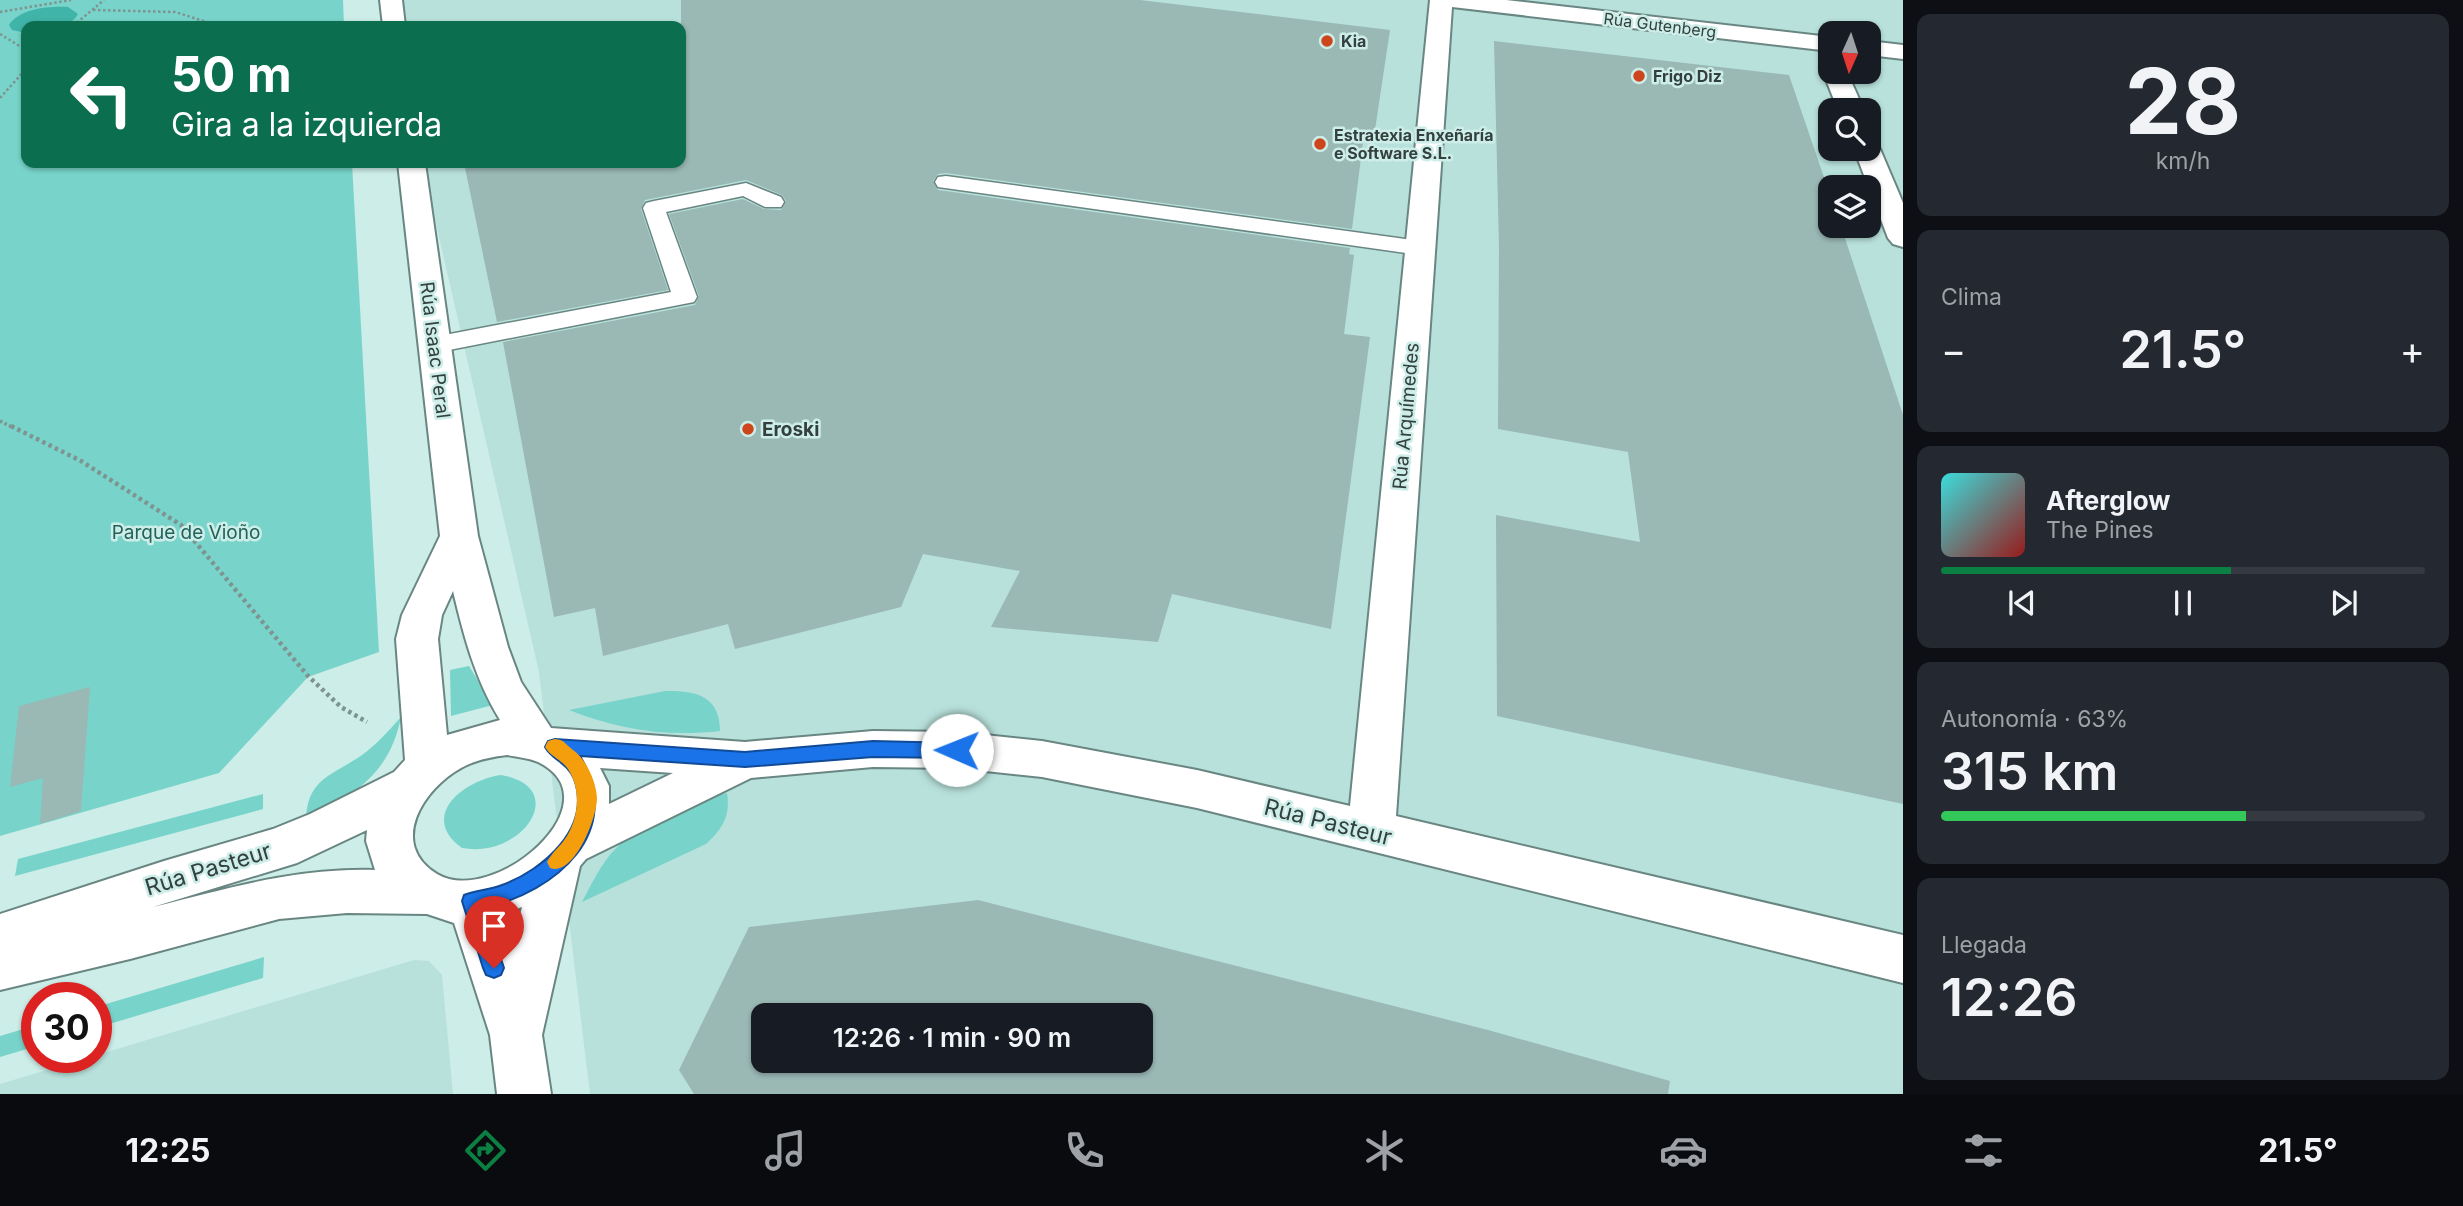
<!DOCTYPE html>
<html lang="es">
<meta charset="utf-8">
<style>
body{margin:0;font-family:Inter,sans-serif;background:#242831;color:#f1f3f6;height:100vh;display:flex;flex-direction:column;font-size:26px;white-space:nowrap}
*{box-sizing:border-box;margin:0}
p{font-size:23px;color:#9ea1a6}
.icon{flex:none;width:38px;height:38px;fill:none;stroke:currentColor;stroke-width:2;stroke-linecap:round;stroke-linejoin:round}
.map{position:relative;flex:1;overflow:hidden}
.side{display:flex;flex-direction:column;gap:14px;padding:14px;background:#0d0f14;width:560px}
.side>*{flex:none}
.top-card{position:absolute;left:21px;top:21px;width:665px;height:147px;border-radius:14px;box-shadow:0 2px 5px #0004;background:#0b6e4f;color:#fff;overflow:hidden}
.needle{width:46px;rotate:183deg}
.fabs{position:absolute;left:1818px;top:21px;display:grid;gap:14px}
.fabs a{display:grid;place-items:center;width:63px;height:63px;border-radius:14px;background:#171b24;box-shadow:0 2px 5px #0004;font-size:35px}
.speed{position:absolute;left:21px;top:982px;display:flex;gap:14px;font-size:35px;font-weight:700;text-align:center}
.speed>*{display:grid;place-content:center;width:91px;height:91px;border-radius:50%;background:#171b24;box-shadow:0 2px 5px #0004;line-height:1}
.speed .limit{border:10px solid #d22;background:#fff;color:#111}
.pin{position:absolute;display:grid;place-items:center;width:60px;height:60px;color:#fff;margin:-72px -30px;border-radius:50% 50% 50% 0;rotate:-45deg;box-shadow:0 0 7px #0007}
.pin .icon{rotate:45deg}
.me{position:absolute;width:77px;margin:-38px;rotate:271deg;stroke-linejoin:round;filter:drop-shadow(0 0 5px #0008)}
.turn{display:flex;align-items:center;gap:24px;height:147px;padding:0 35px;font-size:32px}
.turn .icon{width:91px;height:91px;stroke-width:2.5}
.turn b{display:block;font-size:49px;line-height:60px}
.big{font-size:52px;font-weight:600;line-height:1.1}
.side .card{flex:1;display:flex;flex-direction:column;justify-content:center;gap:10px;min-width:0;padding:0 24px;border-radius:14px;background:#242831}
.side .dial{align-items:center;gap:0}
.dial b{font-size:91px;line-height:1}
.song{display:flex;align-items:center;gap:21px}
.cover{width:84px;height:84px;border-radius:10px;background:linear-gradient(135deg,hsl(180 70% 55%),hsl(0 70% 35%))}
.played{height:7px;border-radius:4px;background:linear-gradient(90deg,#0b8043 60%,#363941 60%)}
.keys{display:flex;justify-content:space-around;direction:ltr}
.heat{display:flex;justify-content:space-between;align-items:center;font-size:38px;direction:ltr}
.charge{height:10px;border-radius:5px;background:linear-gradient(90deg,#34c759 63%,#363941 0)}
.trip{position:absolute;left:751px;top:1003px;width:402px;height:70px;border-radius:14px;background:#171b24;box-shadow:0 2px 5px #0004;font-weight:600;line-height:70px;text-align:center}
.menu{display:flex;height:112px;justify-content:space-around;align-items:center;background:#090b0e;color:#9ea1a6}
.menu .icon{width:49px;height:49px}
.menu .on{color:#0b8043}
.menu b{font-size:32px;color:#f1f3f6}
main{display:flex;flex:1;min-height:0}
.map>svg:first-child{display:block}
.built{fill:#b8e1db;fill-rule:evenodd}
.green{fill:#78d4ca}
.water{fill:#40b4a9}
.building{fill:#9ab8b4;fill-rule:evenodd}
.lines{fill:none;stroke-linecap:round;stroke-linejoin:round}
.lane-casing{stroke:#698682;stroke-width:3}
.street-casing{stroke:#698682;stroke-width:4}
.path-far2{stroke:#7e9490;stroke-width:2.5;stroke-dasharray:2.5 2.5;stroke-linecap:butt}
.path-far1{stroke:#7e9490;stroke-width:3.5;stroke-dasharray:2.5 2.5;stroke-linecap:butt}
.path{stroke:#7e9490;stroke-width:4.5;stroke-dasharray:3.5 3.5;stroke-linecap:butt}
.lane{fill:#fff;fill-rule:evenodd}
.street{fill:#fff;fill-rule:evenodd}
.route{fill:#1a73e8;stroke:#114b97;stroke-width:2}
.slow{fill:#f59e0b}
.poi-dot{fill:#cd451c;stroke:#cdede8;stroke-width:2.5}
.labels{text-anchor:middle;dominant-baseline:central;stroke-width:5;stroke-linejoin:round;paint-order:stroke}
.far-street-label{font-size:16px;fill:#33403e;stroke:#cdede8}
.far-poi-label{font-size:16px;font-weight:bold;fill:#33403e;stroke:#cdede8;text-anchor:start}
.street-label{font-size:19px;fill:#33403e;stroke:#cdede8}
.poi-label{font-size:19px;font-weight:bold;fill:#33403e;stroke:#cdede8;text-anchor:start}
.park-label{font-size:19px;fill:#23615b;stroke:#cdede8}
.near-street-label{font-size:23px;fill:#33403e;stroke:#cdede8}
</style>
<main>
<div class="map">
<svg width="1903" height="1094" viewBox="0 0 1903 1094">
<rect width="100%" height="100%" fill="#cdede8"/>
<path class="built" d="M384 0H1903V1094H590L539 672 422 163H681V26H390ZM1830 33H1869V72H1830ZM1830 110H1869V149H1830ZM1830 187H1869V226H1830ZM763 1015H1141V1060H763Z
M414 960 429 961 442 975 453 1094H0V1084Z"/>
<path class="green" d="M0 0H343L344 26H26V163H352L379 652 308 677 219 773 0 836Z
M469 666 493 705 451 716 450 670Z
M665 691C696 690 720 696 720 731 667 737 619 730 569 710Z
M401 717C389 776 354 793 306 822 306 776 336 775 366 752 379 742 390 729 401 717Z
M501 775C571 787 523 859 462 848 418 816 464 780 501 775Z
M727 793C731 816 722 830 706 844L582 902C590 887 598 870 609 856 636 823 687 803 727 793Z
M263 794V809L15 876 18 859Z
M264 957 263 978 96 1028V1007Z
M37 1025V1046L0 1057V1036Z"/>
<path class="water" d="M68 7 78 14C68 32 44 26 26 26V33L12 30 9 25C20 8 50 6 68 7Z"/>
<path class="building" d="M681 0H1140L1390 30 1373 143 1363 142 1352 229 946 173 938 174 933 181 938 190 1350 248 1349 254 1354 255 1344 334 1370 337 1331 629 1172 594 1158 642 991 627 1020 571 923 554 901 607 735 649 728 624 603 656 595 608 554 617 503 342 695 305 699 296 669 214 743 199 764 209 781 210 786 201 782 195 746 180 645 200 641 209 668 290 497 322 464 163H681Z
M1494 41 1789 75 1830 195V226H1841L1903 415V804L1497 716 1496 515 1640 542 1628 452 1498 429 1499 247Z
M90 687 81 811 40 824 43 778 10 787 19 706Z
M978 900 1488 1030 1670 1081 1668 1094H694L679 1070 749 927ZM763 1015H1141V1060H763Z"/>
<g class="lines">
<g class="lane-casing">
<path id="lane" d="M946 176 1420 241 1428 243 1431 248 1428 253 1420 255 938 187 935 182 938 177Z
M746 183 781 197 784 202 781 207H765L743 196 666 212 697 297 694 302 434 353 425 350 421 345 425 340 434 337 671 292 643 208 646 203 654 201Z"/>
</g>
<g class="street-casing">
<path id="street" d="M380 0H402L405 26H383Z
M1430 0H1506L1830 37V51L1452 7 1396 816 1903 935V983L1197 808 1042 777 957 768 873 767 751 778 586 859 580 866 542 1035 551 1094H497L490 1035 454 923 427 914 347 913 279 919 130 959 0 990V914L164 861 273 829 310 814 394 772 405 760 396 639 402 615 440 536 398 163H425L478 536 508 647 521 682 551 728 745 742 873 731 957 732 1042 741 1197 770 1350 806ZM453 591C464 637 475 679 500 720L447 735 438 639 442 615ZM507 755C517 757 529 758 538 762 618 801 494 908 437 874 388 844 423 789 461 768 475 760 491 757 507 755ZM600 768 673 773 609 804V786ZM367 830 366 841 375 870C294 868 230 888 153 907L297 863ZM522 907 512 946 501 915Z
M1869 41 1903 45V59L1869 55Z
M1830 66V72H1847L1864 110H1838L1823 72Z
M1869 141 1876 143 1880 149 1903 203V247L1893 244 1888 238 1854 149H1869Z"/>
</g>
<path class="path-far2" d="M93 10 175 12 216 25
M0 12 71 0
M73 26 104 0
M0 34 26 50
M0 98 26 69"/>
<path class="path-far1" d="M0 421 14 428"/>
<path class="path" d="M11 426 81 461 181 525 308 676 341 707 367 722"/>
<use href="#lane" class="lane"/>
<use href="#street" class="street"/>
</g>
<path class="route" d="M555 739 745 752 873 741 957 743 964 745 966 750 964 756 957 758 873 757 745 767 580 756C626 832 556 892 484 908L504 968 501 975 494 978 486 975 483 968 462 901 464 895C477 890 490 890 502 885 543 870 592 828 574 779 568 763 552 760 545 747L548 741Z"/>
<path class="slow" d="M555 739C565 740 565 744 573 750 586 759 596 781 597 798 597 818 574 877 550 868L547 862C552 852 561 846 567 836 579 816 581 789 568 769 562 760 551 757 545 747L548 741Z"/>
<g class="poi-dot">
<circle cx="1327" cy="41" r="7"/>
<circle cx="1639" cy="76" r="7"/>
<circle cx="1320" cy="144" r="7"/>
<circle cx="748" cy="429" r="7"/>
</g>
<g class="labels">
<g class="far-street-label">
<text transform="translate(1660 25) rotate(7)">Rúa Gutenberg</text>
</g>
<g class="far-poi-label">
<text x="1341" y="41">Kia</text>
<text x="1653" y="76">Frigo Diz</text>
<text x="1334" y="135">Estratexia Enxeñaría<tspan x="1334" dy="18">e Software S.L.</tspan></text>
</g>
<g class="street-label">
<text transform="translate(435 350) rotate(83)">Rúa Isaac Peral</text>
<text transform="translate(1406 416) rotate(-85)">Rúa Arquímedes</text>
</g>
<g class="poi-label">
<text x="762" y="429">Eroski</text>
</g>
<g class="park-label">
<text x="186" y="532">Parque de Vioño</text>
</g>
<g class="near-street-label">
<text transform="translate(1328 822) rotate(14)">Rúa Pasteur</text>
<text transform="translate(208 869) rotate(-17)">Rúa Pasteur</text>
</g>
</g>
</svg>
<div class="fabs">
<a><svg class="needle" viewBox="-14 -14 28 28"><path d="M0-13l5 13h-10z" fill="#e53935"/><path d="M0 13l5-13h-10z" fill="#9ea1a6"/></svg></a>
<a><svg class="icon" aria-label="search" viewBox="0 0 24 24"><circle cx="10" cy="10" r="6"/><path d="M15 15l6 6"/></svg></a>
<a><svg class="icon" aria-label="layers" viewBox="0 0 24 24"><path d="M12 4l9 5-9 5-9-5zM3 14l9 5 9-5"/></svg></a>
</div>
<div class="speed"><div class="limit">30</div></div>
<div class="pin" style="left:494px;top:968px;background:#d93025"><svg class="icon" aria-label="arrive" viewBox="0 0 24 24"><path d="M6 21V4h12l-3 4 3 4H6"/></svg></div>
<svg class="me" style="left:957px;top:750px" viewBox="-20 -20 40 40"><circle r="19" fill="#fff"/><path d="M0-13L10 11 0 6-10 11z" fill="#1a73e8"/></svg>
<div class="trip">12:26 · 1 min · 90 m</div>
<div class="top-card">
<div class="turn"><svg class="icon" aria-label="left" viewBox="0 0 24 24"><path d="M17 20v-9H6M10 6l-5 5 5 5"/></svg><div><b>50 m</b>Gira a la izquierda</div></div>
</div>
</div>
<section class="side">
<div class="card dial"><b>28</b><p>km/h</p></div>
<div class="card"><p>Clima</p>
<div class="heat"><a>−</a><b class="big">21.5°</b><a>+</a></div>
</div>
<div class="card">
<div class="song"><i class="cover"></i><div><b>Afterglow</b><p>The Pines</p></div></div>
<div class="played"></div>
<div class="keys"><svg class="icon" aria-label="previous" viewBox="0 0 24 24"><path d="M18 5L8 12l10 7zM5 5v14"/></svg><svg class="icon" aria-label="pause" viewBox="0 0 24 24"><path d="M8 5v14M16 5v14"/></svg><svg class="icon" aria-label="next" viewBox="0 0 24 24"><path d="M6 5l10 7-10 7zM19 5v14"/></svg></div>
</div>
<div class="card"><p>Autonomía · 63%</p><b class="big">315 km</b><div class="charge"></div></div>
<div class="card"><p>Llegada</p><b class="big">12:26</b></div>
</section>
</main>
<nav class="menu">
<b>12:25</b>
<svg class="icon on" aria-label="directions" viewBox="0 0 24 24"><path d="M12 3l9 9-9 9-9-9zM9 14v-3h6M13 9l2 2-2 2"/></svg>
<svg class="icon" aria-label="music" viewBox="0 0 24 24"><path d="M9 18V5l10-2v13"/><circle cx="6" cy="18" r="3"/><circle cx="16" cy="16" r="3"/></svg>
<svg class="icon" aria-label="phone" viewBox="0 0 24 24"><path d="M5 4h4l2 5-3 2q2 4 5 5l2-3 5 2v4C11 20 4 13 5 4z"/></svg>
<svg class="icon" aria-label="climate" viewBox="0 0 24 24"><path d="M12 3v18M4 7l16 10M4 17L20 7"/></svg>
<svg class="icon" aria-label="car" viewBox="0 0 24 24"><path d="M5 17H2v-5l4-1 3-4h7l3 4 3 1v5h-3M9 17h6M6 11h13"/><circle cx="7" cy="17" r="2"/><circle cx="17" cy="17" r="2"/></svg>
<svg class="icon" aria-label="filters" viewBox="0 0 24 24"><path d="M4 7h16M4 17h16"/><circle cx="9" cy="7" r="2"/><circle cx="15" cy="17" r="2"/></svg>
<b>21.5°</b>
</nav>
